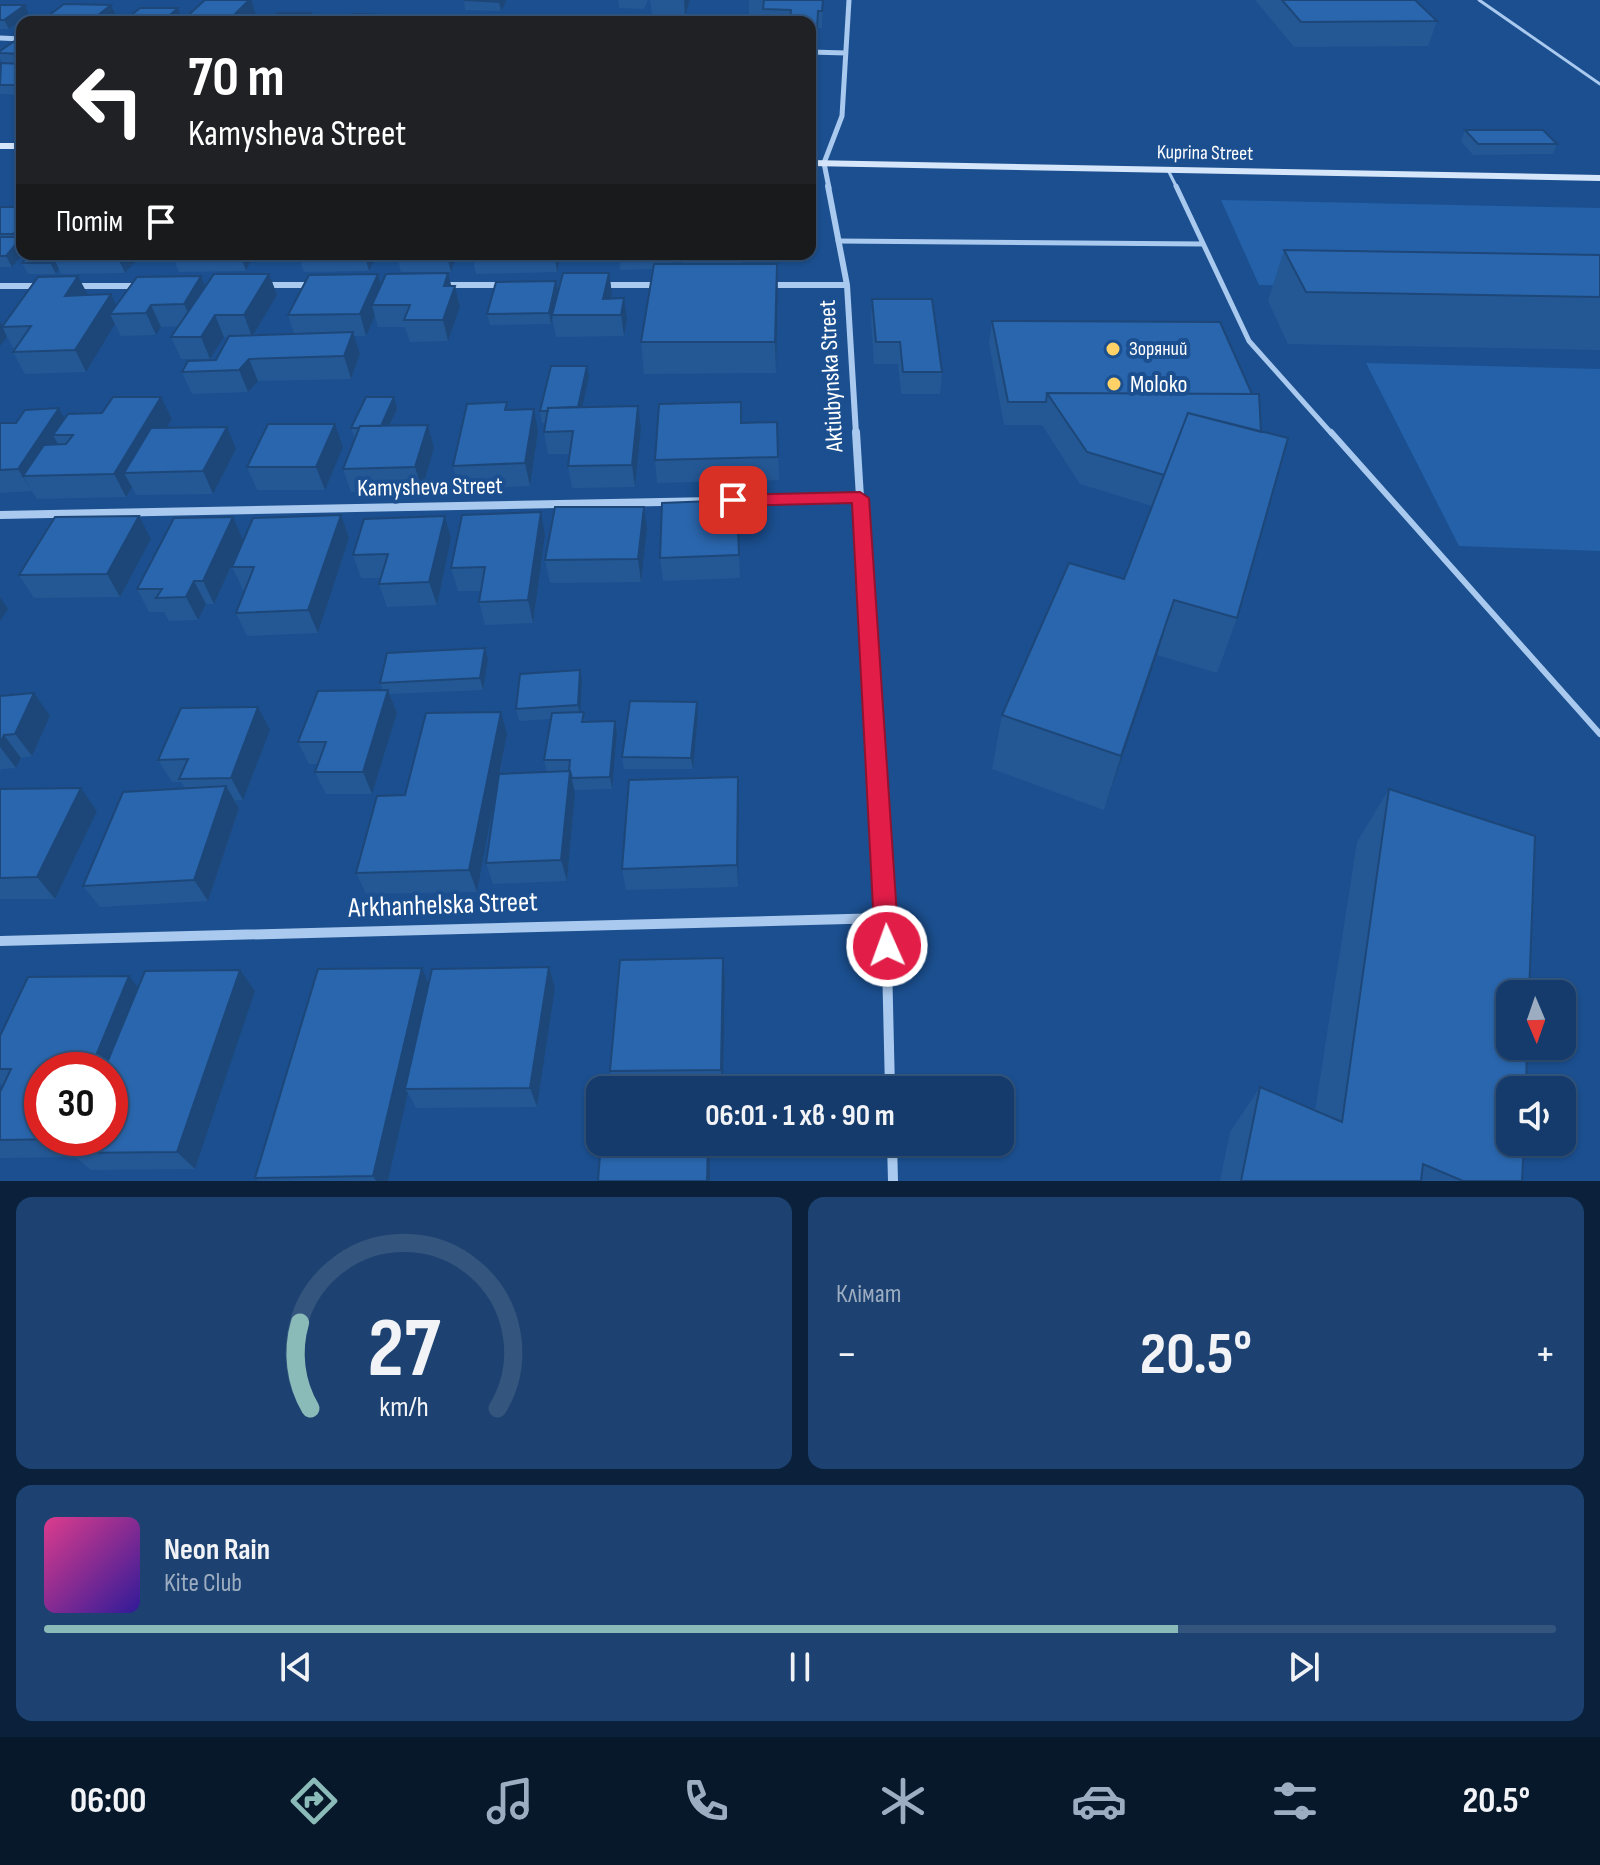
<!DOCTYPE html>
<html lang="uk">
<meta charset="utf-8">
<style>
body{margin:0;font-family:"Sofia Sans Condensed",sans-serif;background:#1d4271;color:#f1f3f6;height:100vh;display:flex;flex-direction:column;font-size:30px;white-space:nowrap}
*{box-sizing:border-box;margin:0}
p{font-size:26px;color:#9dadc1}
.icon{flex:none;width:44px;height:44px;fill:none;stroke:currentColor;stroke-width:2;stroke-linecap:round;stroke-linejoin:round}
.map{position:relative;height:1181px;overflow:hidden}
.sheet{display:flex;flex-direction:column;gap:16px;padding:16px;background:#0b203b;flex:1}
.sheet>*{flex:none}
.guide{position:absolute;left:16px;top:16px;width:800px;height:244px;border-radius:16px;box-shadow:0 2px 6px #0004,0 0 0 2px #33557e;background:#202124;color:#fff;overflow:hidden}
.needle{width:52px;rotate:178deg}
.controls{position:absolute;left:1496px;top:980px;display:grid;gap:16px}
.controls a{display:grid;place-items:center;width:80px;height:80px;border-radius:16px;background:#143b6b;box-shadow:0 2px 6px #0004,0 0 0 2px #33557e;font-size:40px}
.speed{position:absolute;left:24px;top:1052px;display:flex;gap:16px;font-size:40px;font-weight:700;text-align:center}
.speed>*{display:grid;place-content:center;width:104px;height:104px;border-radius:50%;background:#143b6b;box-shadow:0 2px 6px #0004,0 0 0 2px #33557e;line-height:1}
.speed .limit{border:12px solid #d22;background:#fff;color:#111}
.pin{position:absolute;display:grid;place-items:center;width:68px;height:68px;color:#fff;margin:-34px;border-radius:16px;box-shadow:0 4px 12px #0006}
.me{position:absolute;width:88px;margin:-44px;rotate:358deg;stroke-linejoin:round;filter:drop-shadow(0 0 6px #0008)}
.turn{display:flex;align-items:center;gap:28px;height:168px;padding:0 40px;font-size:36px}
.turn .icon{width:104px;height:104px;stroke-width:2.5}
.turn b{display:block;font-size:56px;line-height:68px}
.then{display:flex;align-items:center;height:76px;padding:0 40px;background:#0003;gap:16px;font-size:30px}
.big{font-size:60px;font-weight:700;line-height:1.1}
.sheet .tile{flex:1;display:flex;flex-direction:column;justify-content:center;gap:12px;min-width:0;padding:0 28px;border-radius:16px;background:#1d4271}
.sheet .dial{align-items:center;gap:0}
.dial svg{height:208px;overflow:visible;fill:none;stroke:#33557e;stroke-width:7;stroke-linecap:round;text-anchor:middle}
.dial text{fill:#f1f3f6;stroke:none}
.song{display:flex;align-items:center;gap:24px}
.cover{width:96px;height:96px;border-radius:12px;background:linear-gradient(135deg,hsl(330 70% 55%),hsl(250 70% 35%))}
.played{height:8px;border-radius:4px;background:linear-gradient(90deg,#8bbbb9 75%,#33557e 75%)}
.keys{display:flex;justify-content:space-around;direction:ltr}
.heat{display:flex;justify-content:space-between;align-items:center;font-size:44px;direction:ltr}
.sheet .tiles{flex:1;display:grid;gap:16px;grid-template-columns:1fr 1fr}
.tile:last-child{grid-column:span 2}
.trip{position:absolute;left:586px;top:1076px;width:428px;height:80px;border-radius:16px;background:#143b6b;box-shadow:0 2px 6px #0004,0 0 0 2px #33557e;font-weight:700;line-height:80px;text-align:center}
.tab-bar{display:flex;height:128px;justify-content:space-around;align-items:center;background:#08182b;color:#9dadc1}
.tab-bar .icon{width:56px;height:56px}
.tab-bar .current{color:#8bbbb9}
.tab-bar b{font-size:36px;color:#f1f3f6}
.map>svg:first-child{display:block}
.green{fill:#2461a8}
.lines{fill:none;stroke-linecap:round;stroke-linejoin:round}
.service-far2{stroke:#a9c9ee;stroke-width:3}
.service-far1{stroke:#a9c9ee;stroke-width:5}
.service{stroke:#a9c9ee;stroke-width:6}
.minor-far3{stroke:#a9c9ee;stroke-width:5}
.minor-far2{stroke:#a9c9ee;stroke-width:6}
.minor-far1{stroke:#a9c9ee;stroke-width:8}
.minor{stroke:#a9c9ee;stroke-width:10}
.secondary{fill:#d6e6fa;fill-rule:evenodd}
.wall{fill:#245895}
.shaded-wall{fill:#1d4779}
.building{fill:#2a66ad;stroke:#1d4779;stroke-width:2}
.route{fill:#e11d48;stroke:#92132f;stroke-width:2}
.poi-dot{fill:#ffd166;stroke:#1b4f8f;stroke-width:3}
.labels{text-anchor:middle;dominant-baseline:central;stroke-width:8;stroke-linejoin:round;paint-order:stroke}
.far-street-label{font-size:20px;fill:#fff;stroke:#1b4f8f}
.far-poi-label{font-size:20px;fill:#fff;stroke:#1b4f8f;text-anchor:start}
.street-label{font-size:24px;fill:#fff;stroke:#1b4f8f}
.poi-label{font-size:24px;fill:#fff;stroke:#1b4f8f;text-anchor:start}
.near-street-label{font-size:28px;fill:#fff;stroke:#1b4f8f}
</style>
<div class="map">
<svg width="1600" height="1181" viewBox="0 0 1600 1181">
<rect width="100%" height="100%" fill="#1b4f8f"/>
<path class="green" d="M1221 200 1600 208V292L1259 285Z
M1366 363 1600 369V551L1459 546Z"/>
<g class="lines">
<path class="service-far2" d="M1479 0 1600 84
M1168 170 1177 188"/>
<path class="service-far1" d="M1176 186 1249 341 1332 434
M838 241 1203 244"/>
<path class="service" d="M1331 432 1600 734"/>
<path class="minor-far3" d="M0 38 22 39
M810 52 846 53
M829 188 824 163 842 116 849 0"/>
<path class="minor-far2" d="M828 186 847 285 856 434
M264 285H311
M440 285H507
M600 285H659
M768 285H847
M0 286H43
M72 286H139"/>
<path class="minor-far1" d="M856 432 876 758
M0 515 860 498"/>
<path class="minor" d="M876 756 886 918 890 1090
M0 941 886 918
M892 1142 893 1181"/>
<path class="secondary" d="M0 143H22V149H0Z
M810 160 1600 175V181L810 166Z"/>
</g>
<path class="wall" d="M205 0H252L256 16 250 22H187L185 18Z
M464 0H506V2L501 11 465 10Z
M618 0H648L644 9 619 8Z
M650 0H690L685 16 652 15Z
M749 0H823L822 28H818L817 47H810V22H763V17L749 14Z
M1255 0H1415L1437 21 1428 46 1294 47Z
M0 5 29 15 9 29H0Z
M22 38V63H2L0 58V51Z
M0 64H22V95L0 94Z
M1465 130 1557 144 1553 154 1473 155 1461 141Z
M0 207H22L23 254 12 267H0Z
M1284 250 1600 255V350L1288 344 1268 301Z
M30 254H143L125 273 61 274 59 269 56 274H28L22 263Z
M172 254H254L246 271 179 272Z
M298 254H390L388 258 375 259 369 271 304 272Z
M401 254H458L451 272H401L398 261Z
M472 254H561L557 272 476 274Z
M619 254H673V264H682L681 254H743L742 264 778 294 776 373 644 374 641 342 653 269 620 270Z
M609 273 612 294 611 299 627 320 624 336 556 337 552 317 551 324 490 325 487 314 558 292Z
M269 274 277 295 253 336 294 334 288 315 378 274 381 285 455 286 460 307 448 341 410 342 405 327H378L375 316 366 336H354L360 354 351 379 258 381 248 392 192 394 182 372 216 360 228 337H224L210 359H181L171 337 179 326 161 327 156 335 121 336 115 324 86 372 25 374 13 352 15 349H14L7 337 0 346V321L3 326 88 295 111 294 116 306Z
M872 299 942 372 940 394H901L898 364H874L871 321Z
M992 321 1220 322 1237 618 1217 673 1157 655 1104 810 992 769 1002 715 1124 579 1152 506 1080 484 1042 425H1004L989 343Z
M589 377 582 407 641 429 635 487 572 488 568 466 570 454H548L544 432 545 423H542L540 411Z
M741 402 742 423 777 422 779 480 657 483 655 460Z
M397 409 390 426 428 425 434 448 422 490 351 492 343 469 355 439 351 428Z
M508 410 538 432 530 486 459 489 453 466Z
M64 419H172L167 428 236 449 213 494 136 495 132 487 126 497 37 499 32 491 0 493V423Z
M335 424 343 447 325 490H257L247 467Z
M737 500 740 578 663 581 660 558Z
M541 512 545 535 533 623 485 625 479 602 481 591H458L451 568Z
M445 516 451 539 437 605 387 607 379 584 381 578H361L353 555Z
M233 517 243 540 349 538 318 633 247 636 236 613 245 590H243L232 567 243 541 214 604H206L198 620 169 621 164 612H149L137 589Z
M647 529 641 582 550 583 545 560Z
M151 539 120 597 34 598 19 575Z
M488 660 483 690 390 694 397 713 372 794H326L315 772 318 764H309L298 742 383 690 380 683Z
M582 682 580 712 586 722 615 721 617 733 612 789 574 790 575 793 567 881 493 884 486 863 497 789 477 892 366 894 356 873 405 795 507 734 500 774 547 772 544 760 551 719 519 721 516 709Z
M0 696 50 716 32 756 21 758 16 768 1 769 0 772Z
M697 702 698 714 693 769H624L622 757Z
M270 730 243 800H235L239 808 208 901 100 907 83 886 185 788 181 782H172L158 760Z
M0 789 97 811 55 899H0Z
M1389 789 1522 1181H1220L1230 1132 1260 1087 1315 1111 1357 842Z
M739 799 738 887 626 890 622 869Z
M723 958 725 979 723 1089 615 1090 610 1071Z
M549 967 555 988 537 1107 416 1108 408 1093 388 1181H258L255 1178 422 968 429 984Z
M240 970 255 991 195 1169 91 1170 75 1157 0 1158V1092L3 1086 0 1083V1036L138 988Z"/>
<path class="shaded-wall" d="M249 0H252L256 16 250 22H231L230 19Z
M500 0H506V2L501 11 499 2Z
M684 0H690L685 16Z
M25 5 29 15 9 29 4 20Z
M111 5 115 14 104 22H89Z
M178 8 181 17 176 22H162Z
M311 13 313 22H304Z
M22 225 23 254 12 267 6 256 17 243 13 234Z
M116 254H143L125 273Z
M240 254H254L246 271Z
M364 254H374L375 259 369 271Z
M451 254H458L451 272 448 261Z
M554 254H561L557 272Z
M54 258 59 269 56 274 50 263Z
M777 264 778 294 776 373 775 342Z
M448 273 453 292 455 286 460 307 448 341 443 320 444 286Z
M609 273 612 294 607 315 603 299Z
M269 274 277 295 252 337 244 315Z
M378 274 384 295 372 305 375 316 366 336 360 314Z
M78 276 89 297 65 296Z
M201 276 210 298 193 326 184 304Z
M556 281 558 293 551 324 549 313Z
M111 294 120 314H110L115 324 86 372 75 350Z
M624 298 627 320 624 336 621 315Z
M151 305 161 327 156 335 146 313Z
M215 315 224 337 210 359 201 337Z
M0 321 7 337 0 346Z
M353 332 360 354 351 379 344 356Z
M249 359 258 381 248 392 239 370Z
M587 366 589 377 579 422 577 411Z
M161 397 172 419 141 472 124 473 132 487 126 497 114 474Z
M394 397 397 409 383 440 380 429Z
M638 406 641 429 635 487 632 465Z
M59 408 71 431 53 435 60 448 23 476 32 492 18 469Z
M534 409 538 432 530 486 525 463Z
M335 424 343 447 325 490 316 467Z
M428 425 434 448 422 490 415 467Z
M227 427 236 449 213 494 203 471Z
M644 507 647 529 641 582 638 559Z
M541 512 545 535 533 623 528 600Z
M341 515 349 538 318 633 308 610Z
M139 516 151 539 120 597 107 574Z
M445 516 451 539 437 605 429 582Z
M233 517 243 540 214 604 203 581Z
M194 581 206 604 198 620 186 597Z
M0 597 8 609 0 621Z
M1174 600 1157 655 1104 810 1121 756Z
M485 648 488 660 483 690 480 678Z
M580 670 582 682 580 717 578 705Z
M388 690 397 713 372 794 363 772Z
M34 693 50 716 32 756 15 734Z
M697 702 698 714 693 769 691 758Z
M258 707 270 730 243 800 231 778Z
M501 712 507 734 477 892 469 870Z
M615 721 617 733 612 789 610 777Z
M4 735 21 758 16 768 0 747V743Z
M570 771 575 793 567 881 561 860Z
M738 777 739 799 738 887 737 865Z
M226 786 239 808 208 901 194 880Z
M81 788 97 811 55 899 37 877Z
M723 958 725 979 723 1089 721 1070Z
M549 967 555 988 537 1107 530 1088Z
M422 968 431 989 405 1089 408 1093 388 1181H376L373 1176Z
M240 970 255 991 195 1169 177 1152Z
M129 976 146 997 110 1070H90Z
M62 1138H90L77 1153Z
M708 1142H710V1181H707Z"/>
<path class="building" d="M205 0H249L230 19 185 18Z
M464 0H500L499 2Z
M764 0H823L822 11H818L817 29H810V22H790L791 10 763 9Z
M1282 0H1415L1437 21 1301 22Z
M64 4 111 5 89 22H40Z
M0 5H25L4 20H0Z
M140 8H178L162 22H123Z
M278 13H311L304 22H271Z
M353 14 404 16 399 22H345Z
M420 16H452L448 22H415Z
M499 18 531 19 530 22H497Z
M575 19H607L606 22H573Z
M644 19 676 20 675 22H643Z
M19 38H22V54L0 53V51Z
M1 63 22 64V85H0Z
M1465 130H1543L1557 144H1478Z
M0 207H22V225L13 234H0Z
M0 237H22L6 256H0Z
M1284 250 1600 255V297L1306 292Z
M30 254H52L54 258 50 263H22Z
M401 254H451L448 261H398Z
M619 254H672V257L619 259Z
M654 264H777L775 342H641Z
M448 273 444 286H455L443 320H404L410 305H372L386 274Z
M563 273H609L603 299 624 298 621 315H552Z
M214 274H269L244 315H215L201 337H171Z
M378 274 360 314 288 315 309 275Z
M78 276 65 296 111 294 75 350 13 352 31 326 2 327 38 277Z
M201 276 184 304 151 305 146 313 110 314 137 277Z
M556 281 549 313 487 314 496 282Z
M872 299H932L942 372H903L900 342H876Z
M992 321 1220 322 1252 394 1047 393 1046 402H1008Z
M353 332 344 356 249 359 239 370 182 372 188 361 216 360 229 336Z
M551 366H587L578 407 548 408V411H540Z
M1047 393 1259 394 1261 432 1188 413 1164 475 1087 452Z
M113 397H161L114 474 23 476 44 445 66 444 73 435H53L68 414 102 413Z
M366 397H394L381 426H360L359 428H351Z
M507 402 505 410 534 409 525 463 453 466 467 404Z
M741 402V423L777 422 778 457 655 460 659 404Z
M638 406 632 465 568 466 573 431 544 432 548 408Z
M59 408 18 469 0 470V423H16L25 410Z
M1188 413 1288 438 1237 618 1174 600 1121 756 1002 715 1069 563 1124 579Z
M268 424H335L316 467H247Z
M428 425 415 467 343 469 360 426Z
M227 427 203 471 124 473 151 428Z
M737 500 739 555 660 558 662 503Z
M555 507H644L638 559 545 560Z
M541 512 528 600 479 602 485 567 451 568 462 515Z
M341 515 308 610 236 613 254 567H232L253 518Z
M139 516 107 574 19 575 55 517Z
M445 516 429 582 379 584 388 554 353 555 364 519Z
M233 517 203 581H194L186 597 156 598 162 589H137L174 518Z
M485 648 480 678 380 683 387 653Z
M580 670 578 705 516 709 520 674Z
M388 690 363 772H315L326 742H298L318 691Z
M34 693 15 734 4 735 0 743V696Z
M630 701 697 702 691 758 622 757Z
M258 707 231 778 179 779 188 759 158 760 181 708Z
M501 712 469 870 356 873 377 796 405 795 426 713Z
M584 712 582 722 615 721 610 777 572 778 570 771H569L570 760H544L552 713Z
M570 771 561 860 486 863 499 774Z
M738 777 737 865 622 869 629 780Z
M226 786 194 880 83 886 123 792Z
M81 788 37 877 0 878V789Z
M1389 789 1535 836 1529 994H1510V1046H1527L1526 1090H1510V1142H1524L1522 1181H1463L1423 1164 1421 1181H1241L1260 1087 1342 1122Z
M723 958 721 1070 610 1071 620 960Z
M549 967 530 1088 405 1089 432 969Z
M422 968 373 1176 255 1178 318 969Z
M240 970 177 1152 70 1153 76 1138H110V1070H104L145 971Z
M129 976 90 1070H42V1138L62 1139 0 1140V1092L11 1069H0V1036L28 977Z
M709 1088V1090H638Z
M601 1142H708L707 1181H598Z"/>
<path class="route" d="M860 492 869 498 899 946 895 954 887 957 879 954 875 946 852 503 733 506 724 500 733 495Z"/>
<g class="poi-dot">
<circle cx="1113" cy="349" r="8"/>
<circle cx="1114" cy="384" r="8"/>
</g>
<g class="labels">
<g class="far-street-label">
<text transform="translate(1205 153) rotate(1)">Kuprina Street</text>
</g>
<g class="far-poi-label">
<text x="1129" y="349">Зоряний</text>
</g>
<g class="street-label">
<text transform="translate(831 376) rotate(-93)">Aktiubynska Street</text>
<text transform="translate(430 487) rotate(-1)">Kamysheva Street</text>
</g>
<g class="poi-label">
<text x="1130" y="384">Moloko</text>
</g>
<g class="near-street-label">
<text transform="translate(443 905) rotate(-2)">Arkhanhelska Street</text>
</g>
</g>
</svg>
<div class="controls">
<a><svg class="needle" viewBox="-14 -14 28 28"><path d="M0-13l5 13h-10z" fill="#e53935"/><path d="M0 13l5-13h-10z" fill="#9dadc1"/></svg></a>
<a><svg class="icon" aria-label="sound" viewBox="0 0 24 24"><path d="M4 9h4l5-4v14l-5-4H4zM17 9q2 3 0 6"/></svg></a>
</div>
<div class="speed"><div class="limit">30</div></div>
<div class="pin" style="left:733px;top:500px;background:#d93025"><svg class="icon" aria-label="arrive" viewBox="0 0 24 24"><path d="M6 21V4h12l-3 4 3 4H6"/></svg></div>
<svg class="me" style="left:887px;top:946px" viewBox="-20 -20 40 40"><circle r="17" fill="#e11d48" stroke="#fff" stroke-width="3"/><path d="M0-11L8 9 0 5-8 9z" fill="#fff"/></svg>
<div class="trip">06:01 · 1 хв · 90 m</div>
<div class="guide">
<div class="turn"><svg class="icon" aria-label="left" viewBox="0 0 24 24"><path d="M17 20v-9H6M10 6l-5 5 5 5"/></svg><div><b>70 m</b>Kamysheva Street</div></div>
<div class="then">Потім<svg class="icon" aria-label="arrive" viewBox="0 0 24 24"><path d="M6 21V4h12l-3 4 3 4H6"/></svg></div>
</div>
</div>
<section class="sheet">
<div class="tiles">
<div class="tile dial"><svg viewBox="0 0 100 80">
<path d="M14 69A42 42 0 1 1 86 69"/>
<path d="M14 69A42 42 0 0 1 10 36" stroke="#8bbbb9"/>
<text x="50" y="56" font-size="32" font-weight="700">27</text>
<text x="50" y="72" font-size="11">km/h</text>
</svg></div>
<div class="tile"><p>Клімат</p>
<div class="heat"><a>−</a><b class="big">20.5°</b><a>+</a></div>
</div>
<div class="tile">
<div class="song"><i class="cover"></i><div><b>Neon Rain</b><p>Kite Club</p></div></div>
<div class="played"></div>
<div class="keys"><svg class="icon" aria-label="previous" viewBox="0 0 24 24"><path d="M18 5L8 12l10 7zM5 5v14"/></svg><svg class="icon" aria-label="pause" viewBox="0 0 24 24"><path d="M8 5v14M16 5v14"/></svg><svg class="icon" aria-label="next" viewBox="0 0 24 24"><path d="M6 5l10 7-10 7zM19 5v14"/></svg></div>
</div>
</div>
</section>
<nav class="tab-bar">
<b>06:00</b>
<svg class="icon current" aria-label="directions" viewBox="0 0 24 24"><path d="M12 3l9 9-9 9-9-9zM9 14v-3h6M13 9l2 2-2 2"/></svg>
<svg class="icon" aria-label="music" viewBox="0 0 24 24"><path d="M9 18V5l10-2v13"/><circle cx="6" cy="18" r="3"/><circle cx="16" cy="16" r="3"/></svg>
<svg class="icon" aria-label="phone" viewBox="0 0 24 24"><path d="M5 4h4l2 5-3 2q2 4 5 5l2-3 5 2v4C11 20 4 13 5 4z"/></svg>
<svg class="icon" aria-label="climate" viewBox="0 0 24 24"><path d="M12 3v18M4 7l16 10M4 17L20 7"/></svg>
<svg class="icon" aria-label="car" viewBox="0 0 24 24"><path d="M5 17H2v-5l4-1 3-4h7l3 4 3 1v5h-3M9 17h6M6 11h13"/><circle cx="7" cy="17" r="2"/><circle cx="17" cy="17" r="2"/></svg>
<svg class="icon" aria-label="filters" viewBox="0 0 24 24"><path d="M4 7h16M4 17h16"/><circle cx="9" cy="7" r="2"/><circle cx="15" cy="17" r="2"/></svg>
<b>20.5°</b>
</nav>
